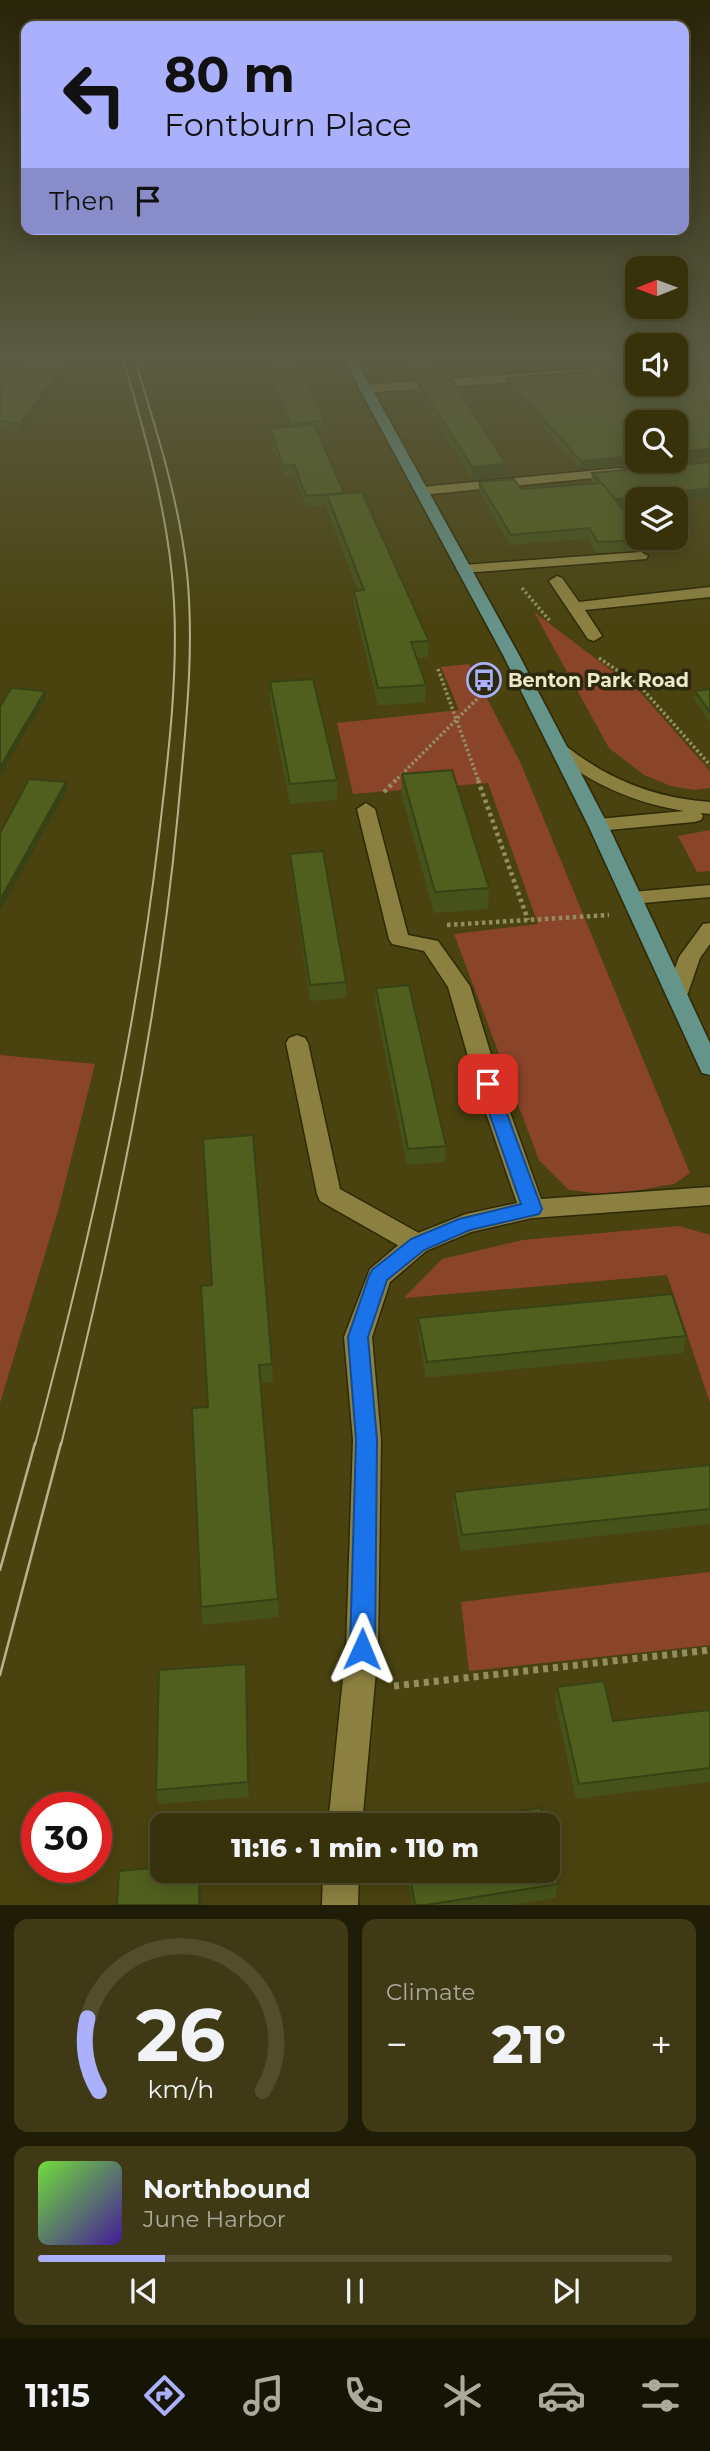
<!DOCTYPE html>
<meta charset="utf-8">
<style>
body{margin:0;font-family:Montserrat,sans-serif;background:#3f3a15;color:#f1f3f6;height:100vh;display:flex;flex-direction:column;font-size:26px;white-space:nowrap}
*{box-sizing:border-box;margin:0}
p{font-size:23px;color:#abaa9d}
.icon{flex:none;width:38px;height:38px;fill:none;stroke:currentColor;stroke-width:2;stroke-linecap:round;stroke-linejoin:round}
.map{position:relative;height:1905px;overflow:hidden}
.panel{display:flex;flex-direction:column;gap:14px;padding:14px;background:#1f1c07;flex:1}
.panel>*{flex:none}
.guide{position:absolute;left:21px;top:21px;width:668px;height:214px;border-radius:14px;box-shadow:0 4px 18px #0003,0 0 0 2px #524d2d;background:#aab0fb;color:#111;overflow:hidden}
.needle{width:46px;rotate:269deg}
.buttons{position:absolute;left:625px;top:256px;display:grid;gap:14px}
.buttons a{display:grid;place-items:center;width:63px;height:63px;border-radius:14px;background:#38320c;box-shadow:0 4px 18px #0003,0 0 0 2px #524d2d;font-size:35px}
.speed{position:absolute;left:21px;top:1792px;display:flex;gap:14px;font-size:35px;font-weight:700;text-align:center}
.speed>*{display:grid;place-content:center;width:91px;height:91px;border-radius:50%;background:#38320c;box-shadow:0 4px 18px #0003,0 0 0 2px #524d2d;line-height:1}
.speed .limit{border:10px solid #d22;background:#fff;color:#111}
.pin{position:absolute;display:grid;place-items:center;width:60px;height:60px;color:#fff;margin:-30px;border-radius:14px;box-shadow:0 4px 10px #0006}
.me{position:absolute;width:77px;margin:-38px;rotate:1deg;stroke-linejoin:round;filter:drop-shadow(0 0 5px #0008)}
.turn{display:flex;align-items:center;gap:24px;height:147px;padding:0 28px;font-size:32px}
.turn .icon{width:91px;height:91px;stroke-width:2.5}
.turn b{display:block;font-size:49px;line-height:60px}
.then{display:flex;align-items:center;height:66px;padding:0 28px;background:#0003;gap:14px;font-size:26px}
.big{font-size:52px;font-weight:800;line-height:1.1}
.panel .widget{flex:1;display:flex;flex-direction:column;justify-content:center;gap:10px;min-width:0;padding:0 24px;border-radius:14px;background:#3f3a15}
.panel .dial{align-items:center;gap:0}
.dial svg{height:182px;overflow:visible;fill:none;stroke:#524d2d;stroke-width:7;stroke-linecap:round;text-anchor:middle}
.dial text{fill:#f1f3f6;stroke:none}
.song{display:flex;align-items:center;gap:21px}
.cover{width:84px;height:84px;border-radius:10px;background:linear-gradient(135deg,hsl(100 70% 55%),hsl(260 70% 35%))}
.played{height:7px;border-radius:4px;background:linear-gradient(90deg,#aab0fb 20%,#524d2d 20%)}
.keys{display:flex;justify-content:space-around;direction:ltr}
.heat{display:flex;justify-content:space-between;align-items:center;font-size:38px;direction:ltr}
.panel .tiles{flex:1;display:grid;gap:14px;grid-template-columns:1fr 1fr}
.widget:last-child{grid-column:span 2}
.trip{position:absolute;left:150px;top:1813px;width:410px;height:70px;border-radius:14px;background:#38320c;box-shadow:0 4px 18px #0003,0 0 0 2px #524d2d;font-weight:800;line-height:70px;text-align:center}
.dock{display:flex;height:112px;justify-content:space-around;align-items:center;background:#161405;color:#abaa9d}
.dock .icon{width:49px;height:49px}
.dock .current{color:#aab0fb}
.dock b{font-size:32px;color:#f1f3f6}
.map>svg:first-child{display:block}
.green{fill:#8a442a}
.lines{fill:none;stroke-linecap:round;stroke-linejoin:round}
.service-casing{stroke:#2e2906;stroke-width:3}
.minor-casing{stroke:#2e2906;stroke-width:3}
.primary-casing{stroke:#2e2906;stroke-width:3}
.path-far3{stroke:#938d62;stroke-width:2.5;stroke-dasharray:2 2;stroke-linecap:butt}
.path-far2{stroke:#938d62;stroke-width:3.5;stroke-dasharray:2.5 2.5;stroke-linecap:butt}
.path-far1{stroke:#938d62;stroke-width:4.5;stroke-dasharray:3.5 3.5;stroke-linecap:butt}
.path{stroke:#938d62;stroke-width:7;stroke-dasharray:5 5;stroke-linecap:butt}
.service{fill:#8b8040;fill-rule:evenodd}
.minor{fill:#8b8040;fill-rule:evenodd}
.primary{fill:#65948a;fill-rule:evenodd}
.tram-far1{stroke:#b9b38d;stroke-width:2}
.tram{stroke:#b9b38d;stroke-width:2.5}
.wall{fill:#46521a}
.shaded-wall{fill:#394215}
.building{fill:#515f1e;stroke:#394215;stroke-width:2}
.route{fill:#1a73e8;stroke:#114b97;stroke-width:2}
.labels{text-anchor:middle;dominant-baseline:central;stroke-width:7;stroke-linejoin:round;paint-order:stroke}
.far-poi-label{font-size:19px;font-weight:bold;fill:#ede8c8;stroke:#2d290e;text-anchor:start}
</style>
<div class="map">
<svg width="710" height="1905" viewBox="0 0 710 1905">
<rect width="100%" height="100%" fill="#4a4310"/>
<path class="green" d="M534 612 640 692 710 771V788L694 790 671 786 644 775 609 748Z
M469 664 521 764 690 1173 674 1184 610 1195 569 1190 539 1160 454 934 538 924 488 783 353 794 337 723 459 710 441 667Z
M710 830V871L697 872 678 836Z
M0 1055 95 1064 58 1211 0 1403Z
M679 1226 710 1235V1403L667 1275 404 1298 442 1259 523 1240Z
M710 1572V1645L469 1671 461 1602Z"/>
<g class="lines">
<g class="service-casing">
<path id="service" d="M641 552 648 556 646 559 463 573 456 569 463 565Z
M297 1035 305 1038 308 1043 340 1189 426 1237 430 1244 426 1251 417 1254 408 1251 320 1201 317 1194 286 1043 289 1038Z"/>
</g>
<g class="minor-casing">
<path id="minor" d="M637 365V373L364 393 358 389 364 385Z
M619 468 624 469V475L422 495 415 491 422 487Z
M557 576 562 578 579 602 710 587V597L585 610 602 636 594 641 588 639 549 581Z
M560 745 566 746C609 780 655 798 710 802V814L701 813 703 816 701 820 694 822 598 831 591 829 588 825 598 819 684 811C635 803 593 785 554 754L551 750 554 746Z
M366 803 375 809 408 935 438 941 470 986 500 1084 541 1199 710 1187V1205L532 1218 471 1232 426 1251 390 1282 372 1337 381 1440 378 1649 362 1825H328L346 1649 353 1440 344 1337 370 1269 408 1237 466 1214 517 1203 476 1084 448 987 424 951 392 944 389 939 357 809Z
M710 885V897L632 904 625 902 622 898 625 894 632 892Z
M710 923V944L700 958 688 993 685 998H669L666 993 679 957 703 924Z
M323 1871H359L358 1905H322Z"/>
</g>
<g class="primary-casing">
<path id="primary" d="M343 358H355L519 655 608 825 710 1043V1075L702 1073 699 1067 588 825 503 655Z"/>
</g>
<path class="path-far3" d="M16 358 28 361"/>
<path class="path-far2" d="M522 588 550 621
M599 658 639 685 710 765
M438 669 479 782
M394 782 494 682"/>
<path class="path-far1" d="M478 780 528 920
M384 792 396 780
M447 925 609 915"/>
<path class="path" d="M394 1686 710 1650"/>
<use href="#service" class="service"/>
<use href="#minor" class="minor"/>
<use href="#primary" class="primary"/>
<path class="tram-far1" d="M35 1445C89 1244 135 1042 159 835 168 758 178 680 174 602 170 519 146 438 123 358
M61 1445C113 1236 158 1027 178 812 185 733 195 652 187 573 179 500 156 428 134 358"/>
<path class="tram" d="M0 1570 35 1443
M0 1675 61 1443"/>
</g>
<path class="wall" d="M25 358H78L21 433 0 429V387Z
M261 358H296L325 421V430H317L344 493 429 641 428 657 417 658 426 685 425 702 378 706 354 607V591H358L327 510V505L306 507 295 476 284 477 270 439V428L288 427Z
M397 358H436L442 368V377L409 379Z
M482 358H637V363L495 373Z
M637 368 580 469 506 385V378Z
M417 380 506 476 472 480 417 392Z
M710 462V496L620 506 647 540 646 550 597 553 588 539 510 545 479 492V482L521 489 593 483 591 481 592 473Z
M270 682 337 780V800L290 804 270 702Z
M710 689V722L694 699 695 691Z
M402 774 489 888 488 909 434 913 401 794Z
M290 854 346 982V998L310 1001 291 869Z
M376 988 446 1146 445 1162 407 1165 375 1004Z
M201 1286 272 1364 273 1382 260 1383 279 1617 203 1625 201 1607 208 1407Z
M418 1318 686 1336 683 1353 426 1378 418 1334Z
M710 1465V1524L461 1551 453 1508 454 1492Z
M247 1679 249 1797 159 1804 156 1790Z
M557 1687 613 1721 710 1710V1782L576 1799 555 1702Z
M406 1871H548L558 1884 555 1898 514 1905H412Z"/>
<path class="shaded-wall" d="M70 358H78L21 433 20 424Z
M676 358H710L676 361Z
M710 449V457L580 469 581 461 637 456V460H676V452Z
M506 464V476L472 480V467Z
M710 488V496L676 500V499H637V504L614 507 615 499Z
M45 691 46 698 0 776V767Z
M66 782 67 790 0 911V900Z
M246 1664 247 1679 249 1797 248 1782Z
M199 1871H200L201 1878V1905H199Z"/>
<path class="building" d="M25 358H70L20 424 0 420V387Z
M264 358H296L325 421 290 424Z
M402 358H436L442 368 410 371Z
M489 358H602L495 365Z
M676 364H710V449L676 452V422H637V456L581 461 506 378 637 368V383H676Z
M451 378 506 464 472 467 417 380Z
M315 425 344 493 306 496 294 465 283 466 270 428Z
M710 462V488L615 499 602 483H601L592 473Z
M514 479 521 489 602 483 637 527V537H645L647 540 598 542 589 528 511 535 479 482Z
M362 492 429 641 411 642 426 685 378 688 354 591 364 590 327 495Z
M313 679 337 780 290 784 270 682Z
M11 688 45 691 0 767V707Z
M710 689V712L695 691Z
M452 770 489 888 435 892 402 774Z
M29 779 66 782 0 900V833Z
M323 851 346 982 310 985 290 854Z
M409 985 446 1146 408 1149 376 988Z
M253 1135 272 1364 259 1365 278 1599 201 1607 192 1408 208 1407 201 1286 212 1285 203 1139Z
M672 1294 686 1336 427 1362 418 1318Z
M710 1465V1509L462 1535 454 1492Z
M246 1664 248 1782 156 1790 159 1670Z
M604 1681 613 1721 710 1710V1768L579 1784 557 1687Z
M541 1808 545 1825H423Z
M548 1837 558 1884 426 1905H415L409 1871H548Z
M163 1867V1871H199V1905H117L119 1871Z"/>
<linearGradient id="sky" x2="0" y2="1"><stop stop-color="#292509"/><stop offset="0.57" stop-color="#5a5b42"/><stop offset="1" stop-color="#5a5b42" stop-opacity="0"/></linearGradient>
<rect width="710" height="625" fill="url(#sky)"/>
<path class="route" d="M488 1078 496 1084 542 1209 539 1214 470 1230 424 1250 387 1280 368 1337 377 1440 375 1649 371 1658 362 1661 354 1658 350 1649 356 1440 348 1337 369 1276 372 1270 411 1239 459 1219 521 1204 479 1084Z"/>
<defs>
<g id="bus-ring" transform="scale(1.75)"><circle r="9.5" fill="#2d290e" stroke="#aab0fb" stroke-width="1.5"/><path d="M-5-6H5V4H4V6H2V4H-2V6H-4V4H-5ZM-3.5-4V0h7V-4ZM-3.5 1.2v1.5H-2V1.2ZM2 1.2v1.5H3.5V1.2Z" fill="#aab0fb"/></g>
</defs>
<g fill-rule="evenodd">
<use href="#bus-ring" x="484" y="680"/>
</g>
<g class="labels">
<g class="far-poi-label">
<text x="508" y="680">Benton Park Road</text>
</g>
</g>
</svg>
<div class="buttons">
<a><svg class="needle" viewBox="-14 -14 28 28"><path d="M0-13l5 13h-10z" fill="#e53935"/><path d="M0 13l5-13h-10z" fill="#abaa9d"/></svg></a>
<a><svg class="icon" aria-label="sound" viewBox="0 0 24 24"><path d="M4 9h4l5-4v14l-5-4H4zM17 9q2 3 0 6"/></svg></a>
<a><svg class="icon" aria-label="search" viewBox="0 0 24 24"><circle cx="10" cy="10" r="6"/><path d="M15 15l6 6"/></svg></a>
<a><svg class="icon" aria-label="layers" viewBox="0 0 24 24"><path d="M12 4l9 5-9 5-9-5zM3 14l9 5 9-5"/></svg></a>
</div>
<div class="speed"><div class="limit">30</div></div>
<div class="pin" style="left:488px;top:1084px;background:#d93025"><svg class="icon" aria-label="arrive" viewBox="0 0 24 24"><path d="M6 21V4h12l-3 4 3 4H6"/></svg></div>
<svg class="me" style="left:362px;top:1649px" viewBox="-20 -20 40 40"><path d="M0-17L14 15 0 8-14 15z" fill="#1a73e8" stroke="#fff" stroke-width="4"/></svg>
<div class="trip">11:16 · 1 min · 110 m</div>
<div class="guide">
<div class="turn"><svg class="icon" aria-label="left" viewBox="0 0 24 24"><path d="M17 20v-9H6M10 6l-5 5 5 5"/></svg><div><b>80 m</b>Fontburn Place</div></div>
<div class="then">Then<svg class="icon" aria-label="arrive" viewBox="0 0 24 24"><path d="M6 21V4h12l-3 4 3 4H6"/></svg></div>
</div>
</div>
<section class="panel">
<div class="tiles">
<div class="widget dial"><svg viewBox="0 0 100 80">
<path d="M14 69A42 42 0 1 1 86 69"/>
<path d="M14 69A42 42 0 0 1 9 37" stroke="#aab0fb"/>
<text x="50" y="56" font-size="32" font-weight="700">26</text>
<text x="50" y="72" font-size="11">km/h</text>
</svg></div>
<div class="widget"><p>Climate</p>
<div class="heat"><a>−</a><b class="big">21°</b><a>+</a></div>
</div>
<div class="widget">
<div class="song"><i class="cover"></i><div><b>Northbound</b><p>June Harbor</p></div></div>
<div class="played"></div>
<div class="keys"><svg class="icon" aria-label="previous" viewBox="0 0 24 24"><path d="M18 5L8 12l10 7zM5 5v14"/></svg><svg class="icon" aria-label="pause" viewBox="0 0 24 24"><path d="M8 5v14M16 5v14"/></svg><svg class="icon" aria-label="next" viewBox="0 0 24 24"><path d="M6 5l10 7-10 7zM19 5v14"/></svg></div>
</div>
</div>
</section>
<nav class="dock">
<b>11:15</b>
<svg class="icon current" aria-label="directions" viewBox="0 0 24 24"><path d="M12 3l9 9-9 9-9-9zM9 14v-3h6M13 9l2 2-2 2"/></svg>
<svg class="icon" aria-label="music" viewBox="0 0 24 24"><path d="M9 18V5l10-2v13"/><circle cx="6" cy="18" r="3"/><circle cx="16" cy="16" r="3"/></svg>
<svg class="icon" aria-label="phone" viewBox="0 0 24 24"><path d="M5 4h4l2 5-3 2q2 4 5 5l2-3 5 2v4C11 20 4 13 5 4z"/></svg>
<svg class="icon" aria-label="climate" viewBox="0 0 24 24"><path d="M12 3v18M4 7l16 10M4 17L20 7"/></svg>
<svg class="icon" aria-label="car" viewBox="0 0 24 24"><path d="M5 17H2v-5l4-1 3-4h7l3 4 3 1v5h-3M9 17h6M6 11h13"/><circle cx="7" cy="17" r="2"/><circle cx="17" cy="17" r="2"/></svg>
<svg class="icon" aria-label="filters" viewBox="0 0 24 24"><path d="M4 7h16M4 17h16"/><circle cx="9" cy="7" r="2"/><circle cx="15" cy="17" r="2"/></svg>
</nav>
